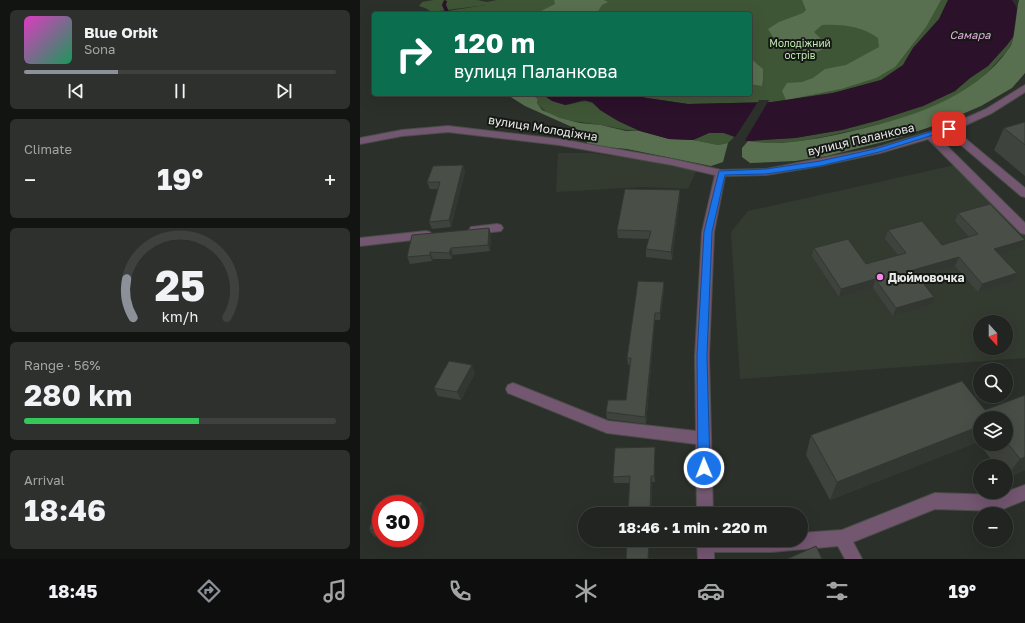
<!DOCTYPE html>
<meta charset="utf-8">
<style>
body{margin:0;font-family:"Golos Text",sans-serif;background:#2d302d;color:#f1f3f6;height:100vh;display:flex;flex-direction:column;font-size:15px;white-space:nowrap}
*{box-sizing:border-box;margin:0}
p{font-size:13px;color:#a2a4a5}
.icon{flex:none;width:22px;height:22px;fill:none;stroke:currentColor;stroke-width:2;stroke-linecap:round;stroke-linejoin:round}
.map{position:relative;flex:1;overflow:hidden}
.panel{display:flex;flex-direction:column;gap:10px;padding:10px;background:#121412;width:360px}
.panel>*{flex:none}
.hud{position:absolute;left:12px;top:12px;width:380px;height:84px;border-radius:4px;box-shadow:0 4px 16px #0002,0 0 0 1px #3e413e;background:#0b6e4f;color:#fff;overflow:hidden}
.needle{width:26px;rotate:159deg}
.fabs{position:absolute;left:613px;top:315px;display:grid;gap:8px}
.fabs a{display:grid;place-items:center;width:40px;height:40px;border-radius:50%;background:#212420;box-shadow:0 4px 16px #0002,0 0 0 1px #3e413e;font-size:20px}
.speed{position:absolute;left:12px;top:495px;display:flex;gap:8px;font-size:20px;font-weight:700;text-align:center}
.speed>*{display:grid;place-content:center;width:52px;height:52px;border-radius:50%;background:#212420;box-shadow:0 4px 16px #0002,0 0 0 1px #3e413e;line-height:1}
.speed .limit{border:6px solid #d22;background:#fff;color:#111}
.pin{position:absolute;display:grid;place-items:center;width:34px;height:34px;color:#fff;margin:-17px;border-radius:8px;box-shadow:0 2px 6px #0006}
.me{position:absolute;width:44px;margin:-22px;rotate:359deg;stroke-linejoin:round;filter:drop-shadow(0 0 3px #0008)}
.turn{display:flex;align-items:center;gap:14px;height:84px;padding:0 16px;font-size:18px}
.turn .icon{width:52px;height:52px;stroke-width:2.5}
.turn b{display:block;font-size:28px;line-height:34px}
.big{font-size:30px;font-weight:700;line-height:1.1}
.panel .tile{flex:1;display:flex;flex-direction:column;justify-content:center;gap:6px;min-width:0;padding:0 14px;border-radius:6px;background:#2d302d}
.panel .dial{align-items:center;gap:0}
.dial svg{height:104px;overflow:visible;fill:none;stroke:#3e413e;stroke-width:7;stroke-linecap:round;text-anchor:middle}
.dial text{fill:#f1f3f6;stroke:none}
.song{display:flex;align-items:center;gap:12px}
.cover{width:48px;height:48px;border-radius:6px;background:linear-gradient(135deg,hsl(310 70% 55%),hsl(150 70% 35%))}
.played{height:4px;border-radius:2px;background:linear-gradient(90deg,#8c9099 30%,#3e413e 30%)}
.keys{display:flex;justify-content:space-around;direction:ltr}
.heat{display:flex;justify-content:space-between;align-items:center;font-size:22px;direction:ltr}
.charge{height:6px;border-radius:3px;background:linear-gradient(90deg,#34c759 56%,#3e413e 0)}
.trip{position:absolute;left:218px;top:507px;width:230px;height:40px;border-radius:20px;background:#212420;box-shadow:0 4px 16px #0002,0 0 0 1px #3e413e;font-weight:700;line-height:40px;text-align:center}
.tabs{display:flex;height:64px;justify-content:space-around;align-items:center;background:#0d0e0d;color:#a2a4a5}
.tabs .icon{width:28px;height:28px}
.tabs .current{color:#8c9099}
.tabs b{font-size:18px;color:#f1f3f6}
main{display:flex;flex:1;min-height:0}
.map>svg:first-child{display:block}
.built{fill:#333b30;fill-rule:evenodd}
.green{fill:#3f5636}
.forest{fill:#58704f}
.water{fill:#2b112a}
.pier{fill:#2c302a}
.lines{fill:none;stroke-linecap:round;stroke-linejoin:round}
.stream{fill:#2b112a;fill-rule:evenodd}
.minor-casing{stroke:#4a4e48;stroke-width:2}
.minor{fill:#735670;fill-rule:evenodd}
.wall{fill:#3f433d;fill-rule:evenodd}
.shaded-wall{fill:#333732}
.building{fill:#494e47;stroke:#333732}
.route{fill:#1a73e8;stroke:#114b97}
.poi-dot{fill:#f589ee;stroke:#161815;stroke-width:1.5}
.labels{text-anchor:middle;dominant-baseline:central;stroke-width:4;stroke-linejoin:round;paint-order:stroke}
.far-park-label{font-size:10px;fill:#c0eab0;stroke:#161815}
.far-water-label{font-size:11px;font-style:italic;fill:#e3aede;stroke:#161815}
.street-label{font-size:12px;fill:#e7eae6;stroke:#161815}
.poi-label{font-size:12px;font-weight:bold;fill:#e7eae6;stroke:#161815;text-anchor:start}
</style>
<main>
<section class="panel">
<div class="tile">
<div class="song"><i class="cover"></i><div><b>Blue Orbit</b><p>Sona</p></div></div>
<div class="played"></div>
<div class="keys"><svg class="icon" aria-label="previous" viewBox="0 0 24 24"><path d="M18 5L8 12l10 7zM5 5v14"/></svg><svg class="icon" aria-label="pause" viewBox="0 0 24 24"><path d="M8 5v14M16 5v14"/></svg><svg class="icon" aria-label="next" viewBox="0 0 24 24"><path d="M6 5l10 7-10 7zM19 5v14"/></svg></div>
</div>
<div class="tile"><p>Climate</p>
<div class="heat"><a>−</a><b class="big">19°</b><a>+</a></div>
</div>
<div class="tile dial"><svg viewBox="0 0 100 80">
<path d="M14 69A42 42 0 1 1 86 69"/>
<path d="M14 69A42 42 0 0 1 9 39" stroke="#8c9099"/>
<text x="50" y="56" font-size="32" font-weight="700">25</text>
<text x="50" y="72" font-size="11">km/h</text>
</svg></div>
<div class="tile"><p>Range · 56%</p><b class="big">280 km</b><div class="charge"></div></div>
<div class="tile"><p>Arrival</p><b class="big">18:46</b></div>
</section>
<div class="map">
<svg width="665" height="559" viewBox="0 0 665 559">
<rect width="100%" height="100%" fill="#2c302a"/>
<path class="built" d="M198 153H231L288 161 336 171 328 189 283 187 196 192Z
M604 163 665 224V358L380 379 371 232 388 211ZM620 322H646V348H620Z"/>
<path class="green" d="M74 0H117L127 2 137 0H588L579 19 553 48 543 65 521 80 496 87 473 93 412 102 328 104 287 98 267 94H390V14H77L75 13 126 5 72 12 65 8 59 6 62 2Z
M653 37C651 49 645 53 637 62 600 106 538 121 485 132 452 140 421 146 388 141L435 138 482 130 563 106 595 91 610 78 628 66 647 45Z
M171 94C187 94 188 101 203 104 211 107 220 99 230 102 235 103 240 110 245 113 256 120 268 126 280 131 266 131 254 127 240 125 219 121 191 122 177 103L178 99Z
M349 133H364L374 137 368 143 358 145 333 140Z"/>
<path class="forest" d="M194 0H244L248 2 242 5 237 13 241 14H175L195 4Z
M442 0H581L566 27 535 67 516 78 481 89 426 100 422 91 427 83 442 82 453 78 465 69 486 65 519 47 518 38C502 26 481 24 462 25L454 32 463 41 466 48 454 53 436 49 413 37 408 29 419 22 443 13 446 10Z
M659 0H665V73L652 88 621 106 579 124 531 140 467 156 435 161 390 163 382 157V148L388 141C421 146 452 140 484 133 544 119 613 101 650 47 655 40 656 11 659 0Z
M390 58 403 69V78L402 86 390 84Z
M146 94H171L178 99 177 103 182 110 200 118 220 123 241 125 266 131H280L309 139 333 140 358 145 368 143 363 162 351 166 267 149 225 145 232 136 165 106Z"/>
<path class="water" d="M588 0H652L657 8 653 37 647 45 628 66 610 78 595 91 563 106 520 120 482 130 435 138 388 141 364 133H349L333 140 309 139 280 131 258 121 240 110 232 102 224 100 205 105 192 101 182 94H267L287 98 328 104 412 102 473 93 521 80 543 65 553 48 579 19Z"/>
<path class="pier" d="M399 100H409L384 142 374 139Z"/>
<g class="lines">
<path class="stream" d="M84 0 87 1 86 5 90 14H86L82 5Z"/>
<g class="minor-casing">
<path id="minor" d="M665 85V92L632 113 595 130 665 188V197L661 196 587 133 577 136 665 223V234L661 233 568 139 520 153 460 166 406 175 365 176 354 232 349 356 353 514H337L336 444 247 433 148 393 146 389 148 385 153 383 248 421 336 431 335 356 342 232 355 175 312 165 199 145 88 132 42 136 0 144V138L42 130 88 126 199 139 312 159 361 170 406 169 515 148 586 127 626 109Z
M137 224 141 225 143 228 141 231 115 234 111 233 109 230 111 227Z
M66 231 70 232 72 235 70 238 0 246V238Z
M665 485V500L638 511 575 509 493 542 502 559H485L478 546 411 552H354V559H338L337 540H441V533L482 530 575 493 638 495Z"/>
</g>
<use href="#minor" class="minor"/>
</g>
<path class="wall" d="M665 122V176L634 150 644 128Z
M103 165 105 172 91 227 72 229 69 222 78 189H70L67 182Z
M320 190V197L312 260 286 257V249L289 239 258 238 257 230Z
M598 213 661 248 639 254 652 282 618 292 595 266 558 276 571 305 533 316 513 288 479 297 452 256 454 248 506 264 538 255 525 239 528 230 582 245 609 237 595 221Z
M129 228 131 234 130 251 93 255 92 259H73L72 261 50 264 47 257Z
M304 282V290L300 320H295L286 424 247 419 246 412 266 400 270 365H268L267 358Z
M115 373 101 400 78 396 74 388Z
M665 395V470L646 478V466H636L618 442 470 500 446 455 451 435 625 410ZM620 418H646V444H620Z
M295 454V482H292L291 514H268L270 483H254L253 477Z
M55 504 67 509 62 534 55 535Z
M21 505V536L15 537 9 530Z"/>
<path class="shaded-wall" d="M103 165 105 172 91 227 89 220Z
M320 190V197L312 260 311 252Z
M129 228 131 234 130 251 128 245Z
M665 240 661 248 630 257 634 249Z
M91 248 93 255 92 259 89 253Z
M70 252 73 259 72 261 70 255Z
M599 257 595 266 550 278 553 270Z
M657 273 652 282 618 292 622 284Z
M515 279 513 288 479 297 481 289Z
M304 282V290L300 320V313Z
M574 297 571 305 533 316 536 308Z
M295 313V320L286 424 285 417Z
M112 365 115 373 101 400 97 392Z
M620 426V439L618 442 470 500 477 482Z
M295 447V482L294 476Z
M665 457V470L646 478V477L660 459Z
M291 476 292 482 291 514H290Z
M62 502 67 509 62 534 56 528Z
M289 540H290L289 559H288Z"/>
<path class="building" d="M665 122V145L644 128Z
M103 165 89 220 69 222 80 182H67L73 166Z
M265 189 320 190 311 252 286 249 291 231 257 230Z
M630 204 665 240 634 249 657 273 622 284 599 257 553 270 574 297 536 308 515 279 481 289 454 248 488 239 506 264 546 253 528 230 562 221 582 245 618 234 598 213Z
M129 228 128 245 91 248 89 253 70 252V255L47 257 52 235Z
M278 281 304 282 300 313H295L285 417 246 412 248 400H266L271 358H267Z
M89 361 112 365 97 392 74 388Z
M602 381 625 410 665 395V457L660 459 646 441V418H620V426L477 482 451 435Z
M295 447 294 476H291L290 514H268L270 476 253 477 255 448Z
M62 502 56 528H55V504H33Z
M16 505H21V530H9Z
M267 540H289L288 559 293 558V559H266Z
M456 546 462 559H427Z"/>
<path class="route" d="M586 127H589L592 129 519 152 460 166 406 174 365 175 352 232 347 356 350 468 348 472 344 474 340 472 338 468 337 356 344 232 359 171 406 169 460 161 515 149Z"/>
<circle class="poi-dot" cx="520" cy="277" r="4"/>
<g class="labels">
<g class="far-park-label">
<text x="440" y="43">Молодіжний<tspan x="440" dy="12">острів</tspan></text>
</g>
<g class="far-water-label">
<text x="610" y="34">Самара</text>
</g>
<g class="street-label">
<text transform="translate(183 128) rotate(9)">вулиця Молодіжна</text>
<text transform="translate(501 139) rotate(-13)">вулиця Паланкова</text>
</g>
<g class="poi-label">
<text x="528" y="277">Дюймовочка</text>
</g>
</g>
</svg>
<div class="fabs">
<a><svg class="needle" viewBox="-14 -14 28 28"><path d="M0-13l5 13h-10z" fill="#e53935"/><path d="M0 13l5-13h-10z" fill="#a2a4a5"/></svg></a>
<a><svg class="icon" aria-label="search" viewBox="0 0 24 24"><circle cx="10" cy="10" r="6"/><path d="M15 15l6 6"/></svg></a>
<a><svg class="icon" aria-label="layers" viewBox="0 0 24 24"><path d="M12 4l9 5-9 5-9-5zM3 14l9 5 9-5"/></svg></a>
<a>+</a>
<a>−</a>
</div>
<div class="speed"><div class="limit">30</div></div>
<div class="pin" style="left:589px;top:129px;background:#d93025"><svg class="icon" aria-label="arrive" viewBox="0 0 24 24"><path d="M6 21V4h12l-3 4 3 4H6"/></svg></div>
<svg class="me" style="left:344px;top:468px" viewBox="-20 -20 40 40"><circle r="17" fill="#1a73e8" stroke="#fff" stroke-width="3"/><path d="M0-11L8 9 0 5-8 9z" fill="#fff"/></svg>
<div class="trip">18:46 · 1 min · 220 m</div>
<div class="hud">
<div class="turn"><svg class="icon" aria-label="right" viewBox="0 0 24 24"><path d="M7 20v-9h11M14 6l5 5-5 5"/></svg><div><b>120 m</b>вулиця Паланкова</div></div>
</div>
</div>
</main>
<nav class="tabs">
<b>18:45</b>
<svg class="icon current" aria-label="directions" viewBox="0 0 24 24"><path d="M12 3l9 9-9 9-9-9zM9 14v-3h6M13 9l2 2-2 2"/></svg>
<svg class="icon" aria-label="music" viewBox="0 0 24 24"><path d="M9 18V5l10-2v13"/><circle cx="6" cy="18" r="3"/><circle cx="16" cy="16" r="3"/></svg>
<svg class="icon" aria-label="phone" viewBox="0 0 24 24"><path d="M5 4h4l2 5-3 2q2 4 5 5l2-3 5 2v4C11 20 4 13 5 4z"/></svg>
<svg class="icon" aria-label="climate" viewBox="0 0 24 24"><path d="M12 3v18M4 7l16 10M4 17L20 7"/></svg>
<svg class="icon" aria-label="car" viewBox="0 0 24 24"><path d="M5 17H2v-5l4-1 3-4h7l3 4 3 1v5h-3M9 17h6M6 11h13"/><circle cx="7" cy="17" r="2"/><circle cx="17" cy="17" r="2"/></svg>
<svg class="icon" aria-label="filters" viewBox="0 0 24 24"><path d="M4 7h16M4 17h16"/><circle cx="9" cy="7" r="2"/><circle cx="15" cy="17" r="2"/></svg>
<b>19°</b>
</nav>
